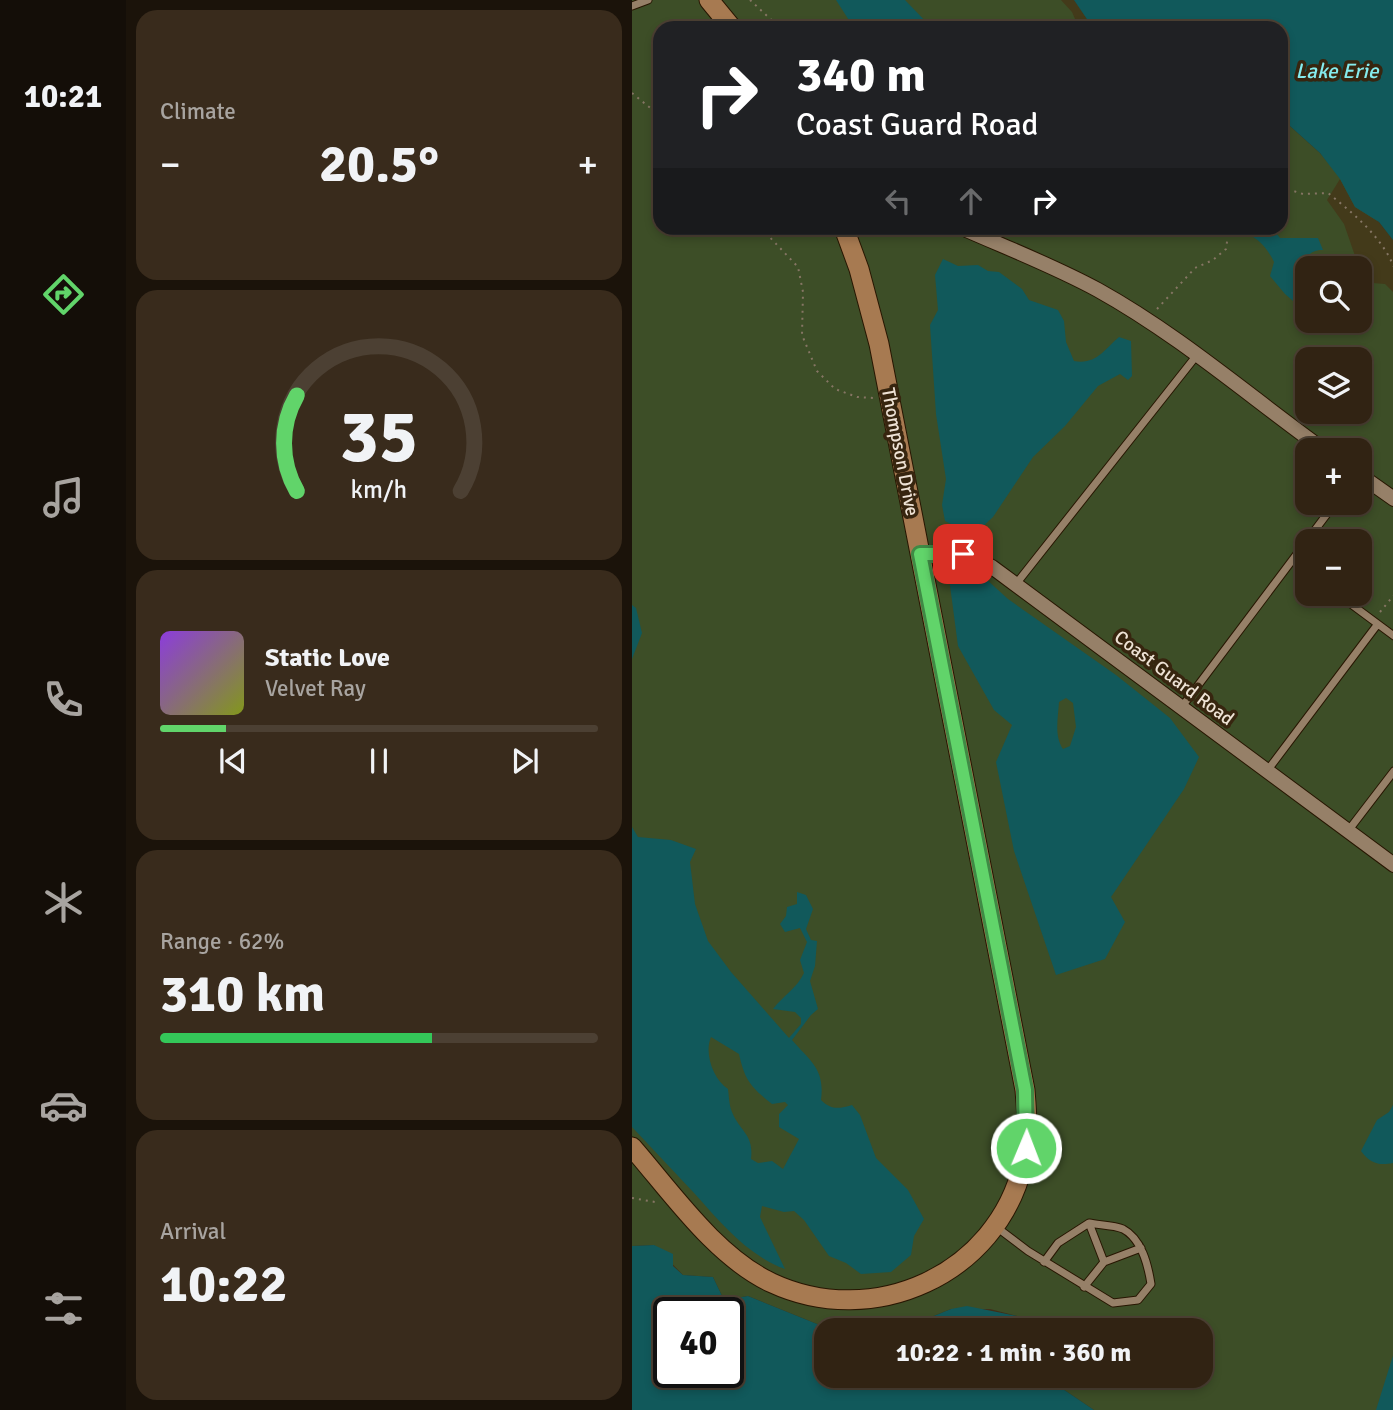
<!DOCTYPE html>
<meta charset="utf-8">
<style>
body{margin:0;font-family:Signika,sans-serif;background:#392b1c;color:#f1f3f6;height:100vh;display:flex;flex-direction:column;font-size:26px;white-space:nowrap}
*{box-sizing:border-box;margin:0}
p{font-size:23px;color:#a8a4a0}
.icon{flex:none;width:38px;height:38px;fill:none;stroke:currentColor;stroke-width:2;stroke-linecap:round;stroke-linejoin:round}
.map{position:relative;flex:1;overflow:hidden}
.side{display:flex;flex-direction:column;gap:10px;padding:10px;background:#1b130a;width:506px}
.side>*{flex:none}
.banner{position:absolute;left:21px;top:21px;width:635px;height:214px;border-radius:21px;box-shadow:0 4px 10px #0003,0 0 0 2px #4c4033;background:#202124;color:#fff;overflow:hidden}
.tools{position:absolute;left:663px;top:256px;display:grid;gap:14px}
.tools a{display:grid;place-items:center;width:77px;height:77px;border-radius:14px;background:#312313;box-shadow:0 4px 10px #0003,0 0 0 2px #4c4033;font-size:35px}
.speed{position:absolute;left:21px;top:1297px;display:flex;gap:14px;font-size:35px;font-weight:700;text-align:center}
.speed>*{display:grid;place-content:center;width:91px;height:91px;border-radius:50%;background:#312313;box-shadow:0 4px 10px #0003,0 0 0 2px #4c4033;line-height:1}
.speed .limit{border:4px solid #111;border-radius:10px;background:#fff;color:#111}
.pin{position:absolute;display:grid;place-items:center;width:60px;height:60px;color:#fff;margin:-30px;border-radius:14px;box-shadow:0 4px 10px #0006}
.me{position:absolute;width:77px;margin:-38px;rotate:1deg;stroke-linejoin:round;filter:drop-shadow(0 0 5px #0008)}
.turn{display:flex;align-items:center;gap:24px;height:147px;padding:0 28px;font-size:32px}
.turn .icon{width:91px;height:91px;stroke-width:2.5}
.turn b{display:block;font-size:49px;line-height:60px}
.lanes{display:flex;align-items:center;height:66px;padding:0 28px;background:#0003;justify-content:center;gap:35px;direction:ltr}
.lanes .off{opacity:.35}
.big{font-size:52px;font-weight:700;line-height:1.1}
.side .tile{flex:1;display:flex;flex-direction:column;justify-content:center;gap:10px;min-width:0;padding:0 24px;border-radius:21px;background:#392b1c}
.side .dial{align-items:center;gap:0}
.dial svg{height:182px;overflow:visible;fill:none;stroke:#4c4033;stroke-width:7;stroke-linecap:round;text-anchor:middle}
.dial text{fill:#f1f3f6;stroke:none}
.song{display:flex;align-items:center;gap:21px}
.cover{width:84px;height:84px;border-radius:10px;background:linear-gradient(135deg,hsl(270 70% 55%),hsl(70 70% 35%))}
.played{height:7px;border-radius:4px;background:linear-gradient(90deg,#61d46a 15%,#4c4033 15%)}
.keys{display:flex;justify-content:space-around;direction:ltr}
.heat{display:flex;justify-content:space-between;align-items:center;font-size:38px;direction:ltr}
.charge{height:10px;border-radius:5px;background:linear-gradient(90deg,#34c759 62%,#4c4033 0)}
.trip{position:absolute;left:182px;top:1318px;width:399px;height:70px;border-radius:21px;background:#312313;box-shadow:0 4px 10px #0003,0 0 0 2px #4c4033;font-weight:700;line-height:70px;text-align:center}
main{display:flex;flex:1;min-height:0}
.menu{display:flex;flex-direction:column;width:126px;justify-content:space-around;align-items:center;background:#140e08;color:#a8a4a0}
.menu .icon{width:49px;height:49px}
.menu .on{color:#61d46a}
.menu b{font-size:32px;color:#f1f3f6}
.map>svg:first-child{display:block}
.green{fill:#3d4e27;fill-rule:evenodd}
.sand{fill:#433a1a}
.water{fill:#11595b;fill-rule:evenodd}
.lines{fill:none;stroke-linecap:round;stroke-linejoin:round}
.lane-casing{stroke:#281602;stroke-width:9}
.street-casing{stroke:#281602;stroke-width:16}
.secondary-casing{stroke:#281602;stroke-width:21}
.path{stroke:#867664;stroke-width:2;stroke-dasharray:2 5;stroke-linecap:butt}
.lane{stroke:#968068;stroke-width:7}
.street{stroke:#968068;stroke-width:14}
.secondary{stroke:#a77a51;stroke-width:19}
.route-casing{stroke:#3f8a45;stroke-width:18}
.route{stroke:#61d46a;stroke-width:12}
.labels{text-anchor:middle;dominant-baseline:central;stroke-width:7;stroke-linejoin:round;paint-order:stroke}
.street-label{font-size:19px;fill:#eee2d5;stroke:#37250f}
.water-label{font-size:21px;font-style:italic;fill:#85ecee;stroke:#37250f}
</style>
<main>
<nav class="menu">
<b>10:21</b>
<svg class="icon on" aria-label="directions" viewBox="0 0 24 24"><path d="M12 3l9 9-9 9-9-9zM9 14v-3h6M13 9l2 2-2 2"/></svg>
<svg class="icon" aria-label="music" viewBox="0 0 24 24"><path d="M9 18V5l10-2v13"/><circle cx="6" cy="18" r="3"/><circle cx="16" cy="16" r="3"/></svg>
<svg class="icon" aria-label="phone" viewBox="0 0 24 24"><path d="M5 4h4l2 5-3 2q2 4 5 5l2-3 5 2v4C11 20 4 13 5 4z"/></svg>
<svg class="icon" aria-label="climate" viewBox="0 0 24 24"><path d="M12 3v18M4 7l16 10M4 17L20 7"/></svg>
<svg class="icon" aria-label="car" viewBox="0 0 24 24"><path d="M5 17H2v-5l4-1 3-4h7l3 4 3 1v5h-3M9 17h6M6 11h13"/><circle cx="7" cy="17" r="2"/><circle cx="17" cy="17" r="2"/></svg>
<svg class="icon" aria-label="filters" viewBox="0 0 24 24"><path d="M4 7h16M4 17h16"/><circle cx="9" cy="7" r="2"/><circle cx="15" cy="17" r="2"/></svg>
</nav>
<section class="side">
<div class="tile"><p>Climate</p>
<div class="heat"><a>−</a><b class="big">20.5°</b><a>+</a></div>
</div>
<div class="tile dial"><svg viewBox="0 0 100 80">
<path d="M14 69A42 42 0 1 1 86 69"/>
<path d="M14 69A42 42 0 0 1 14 27" stroke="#61d46a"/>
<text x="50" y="56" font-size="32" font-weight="700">35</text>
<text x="50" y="72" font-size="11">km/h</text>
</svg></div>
<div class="tile">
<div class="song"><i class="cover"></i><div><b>Static Love</b><p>Velvet Ray</p></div></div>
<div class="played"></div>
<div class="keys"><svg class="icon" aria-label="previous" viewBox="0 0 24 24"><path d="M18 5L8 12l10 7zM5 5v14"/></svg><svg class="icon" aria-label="pause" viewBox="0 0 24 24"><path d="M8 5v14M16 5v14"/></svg><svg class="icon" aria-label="next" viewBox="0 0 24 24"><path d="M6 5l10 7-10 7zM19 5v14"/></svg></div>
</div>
<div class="tile"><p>Range · 62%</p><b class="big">310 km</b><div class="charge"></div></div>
<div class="tile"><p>Arrival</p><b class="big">10:22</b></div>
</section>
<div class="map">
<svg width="762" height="1410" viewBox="0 0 762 1410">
<rect width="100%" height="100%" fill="#412f19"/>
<path class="green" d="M0 0H442L461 28H28V228H649V118L688 153 761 240V1410H462L425 1385 430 1376H569V1330H415L385 1316 358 1309H319L287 1322 262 1323 257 1330 195 1328 116 1296 92 1300 81 1277 51 1275 22 1245 0 1246ZM676 268H728V320H676ZM676 359H728V411H676ZM676 450H728V502H676ZM676 541H728V593H676Z"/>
<path class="sand" d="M429 0H442L461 28H447L440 12Z
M708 179 723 207 747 222 761 240V292L753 284 741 283 730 276 712 224 695 200Z"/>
<path class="water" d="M204 0H273L300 28H222Z
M442 0H761V240L747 222 723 207 708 179 688 153 649 118V28H461Z
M612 228H640L648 238H686L691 250C678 249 672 260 663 268L675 285V313L653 294 638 276 642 262C635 248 628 239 613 233Z
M311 259 326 266 346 265 356 271 367 272 390 289 397 300 426 310 432 321 434 342 442 361C464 365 472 350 487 337L499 341 500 376 496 380 488 374 466 386 433 426 401 457 361 517 346 531 329 529 313 521 310 505 314 479 304 414 298 325 306 310 303 275Z
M343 569 376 599 484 675 538 718 567 757 552 789 479 897 493 922 473 959 424 975 382 851 364 762 380 725 362 710 326 646 317 578 330 576ZM434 698 441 703 444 727 438 746 431 749C422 736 426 718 427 702Z
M0 605 4 608 10 633 0 659Z
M0 827 6 837 39 840 64 849 58 862 63 904 76 941 99 972 157 1038 169 1024V1018L163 1012 141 1009C151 996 165 988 172 973L168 960 175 942 168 928 153 932 148 924 154 916 155 907 165 904V892L174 895 181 909 174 929 179 940 185 941 183 966 178 981 186 1009 179 1015 160 1040C179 1062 193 1069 189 1100 199 1110 207 1109 220 1105L228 1115 244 1158 276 1190 292 1219 282 1236 279 1255 259 1272 229 1274 214 1263 197 1256 172 1220 162 1211 152 1212 130 1206 128 1217 153 1269C115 1255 89 1223 63 1194 42 1172 21 1149 0 1127ZM79 1037 107 1054C113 1081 119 1087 140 1104L153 1102 156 1105 147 1114V1127L167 1139 151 1169 140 1161 126 1163 119 1159C122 1134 108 1132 100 1112 97 1105 97 1096 96 1089 81 1079 72 1053 79 1037Z
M761 1105V1163C746 1166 738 1163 729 1151L745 1120 757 1112Z
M22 1245 41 1254V1266L51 1275 81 1277 92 1300 116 1296 195 1328 205 1330H194V1376H429L425 1385 462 1410H0V1246ZM37 1312H96V1372H37Z
M335 1306 385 1316 415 1330H257L262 1323 287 1322 319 1309Z
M761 1356V1410H744L759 1362Z"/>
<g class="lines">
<g class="lane-casing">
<path id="lane" d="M0 6 16 0
M661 561 676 572
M384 584 565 355
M704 593 762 636
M549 708 704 502
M635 771 745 625
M716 831 762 771
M457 1223 472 1262
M363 1226 396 1251 481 1303 506 1300 519 1284C516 1265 510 1239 491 1229 482 1225 466 1225 457 1223L426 1243 412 1262
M452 1287 472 1262 509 1248"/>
</g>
<g class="street-casing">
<path id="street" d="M330 228C375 248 422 266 466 290 547 335 617 396 692 450
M728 475 762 499
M288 554C315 551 337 553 360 567L762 865"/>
</g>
<g class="secondary-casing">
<path id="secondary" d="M77 0 100 28
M0 1147C40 1193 84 1257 140 1283 241 1330 365 1275 391 1164 397 1139 395 1115 393 1090L247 344 227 269 212 228"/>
</g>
<path class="path" d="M118 0 148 28
M0 93 28 116
M649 187 671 194 696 193C722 214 749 236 762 267
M129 228 166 267 171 292 170 335 185 371 203 389 225 397 242 398
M525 309 563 268 581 260 594 249 597 228
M748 612 762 595
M0 1198 23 1202"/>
<use href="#lane" class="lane"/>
<use href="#street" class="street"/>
<use href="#secondary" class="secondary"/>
</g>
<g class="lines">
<g class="route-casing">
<path id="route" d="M331 554H288L393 1090 394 1148"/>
</g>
<use href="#route" class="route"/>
</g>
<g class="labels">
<g class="street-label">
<text transform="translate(268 452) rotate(79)">Thompson Drive</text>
<text transform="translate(542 678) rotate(37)">Coast Guard Road</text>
</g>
<g class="water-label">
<text x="705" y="71">Lake Erie</text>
</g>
</g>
</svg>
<div class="tools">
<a><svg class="icon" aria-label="search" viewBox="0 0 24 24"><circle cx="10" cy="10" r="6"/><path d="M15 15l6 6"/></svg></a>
<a><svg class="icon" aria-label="layers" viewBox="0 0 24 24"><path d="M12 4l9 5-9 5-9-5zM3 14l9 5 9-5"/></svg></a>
<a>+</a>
<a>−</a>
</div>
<div class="speed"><div class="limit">40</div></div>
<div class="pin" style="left:331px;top:554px;background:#d93025"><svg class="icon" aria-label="arrive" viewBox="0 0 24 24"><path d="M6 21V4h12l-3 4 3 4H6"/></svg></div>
<svg class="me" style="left:394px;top:1148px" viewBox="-20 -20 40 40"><circle r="17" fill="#61d46a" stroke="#fff" stroke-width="3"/><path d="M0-11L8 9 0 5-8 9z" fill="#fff"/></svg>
<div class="trip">10:22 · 1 min · 360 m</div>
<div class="banner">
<div class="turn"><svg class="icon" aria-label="right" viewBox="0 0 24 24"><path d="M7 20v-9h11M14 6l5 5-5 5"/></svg><div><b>340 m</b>Coast Guard Road</div></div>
<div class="lanes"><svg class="icon off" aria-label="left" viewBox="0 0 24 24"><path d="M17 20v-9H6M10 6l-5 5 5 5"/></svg><svg class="icon off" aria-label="ahead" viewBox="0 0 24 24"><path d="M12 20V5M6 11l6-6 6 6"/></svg><svg class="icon" aria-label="right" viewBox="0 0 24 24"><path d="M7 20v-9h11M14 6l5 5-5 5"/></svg></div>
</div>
</div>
</main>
